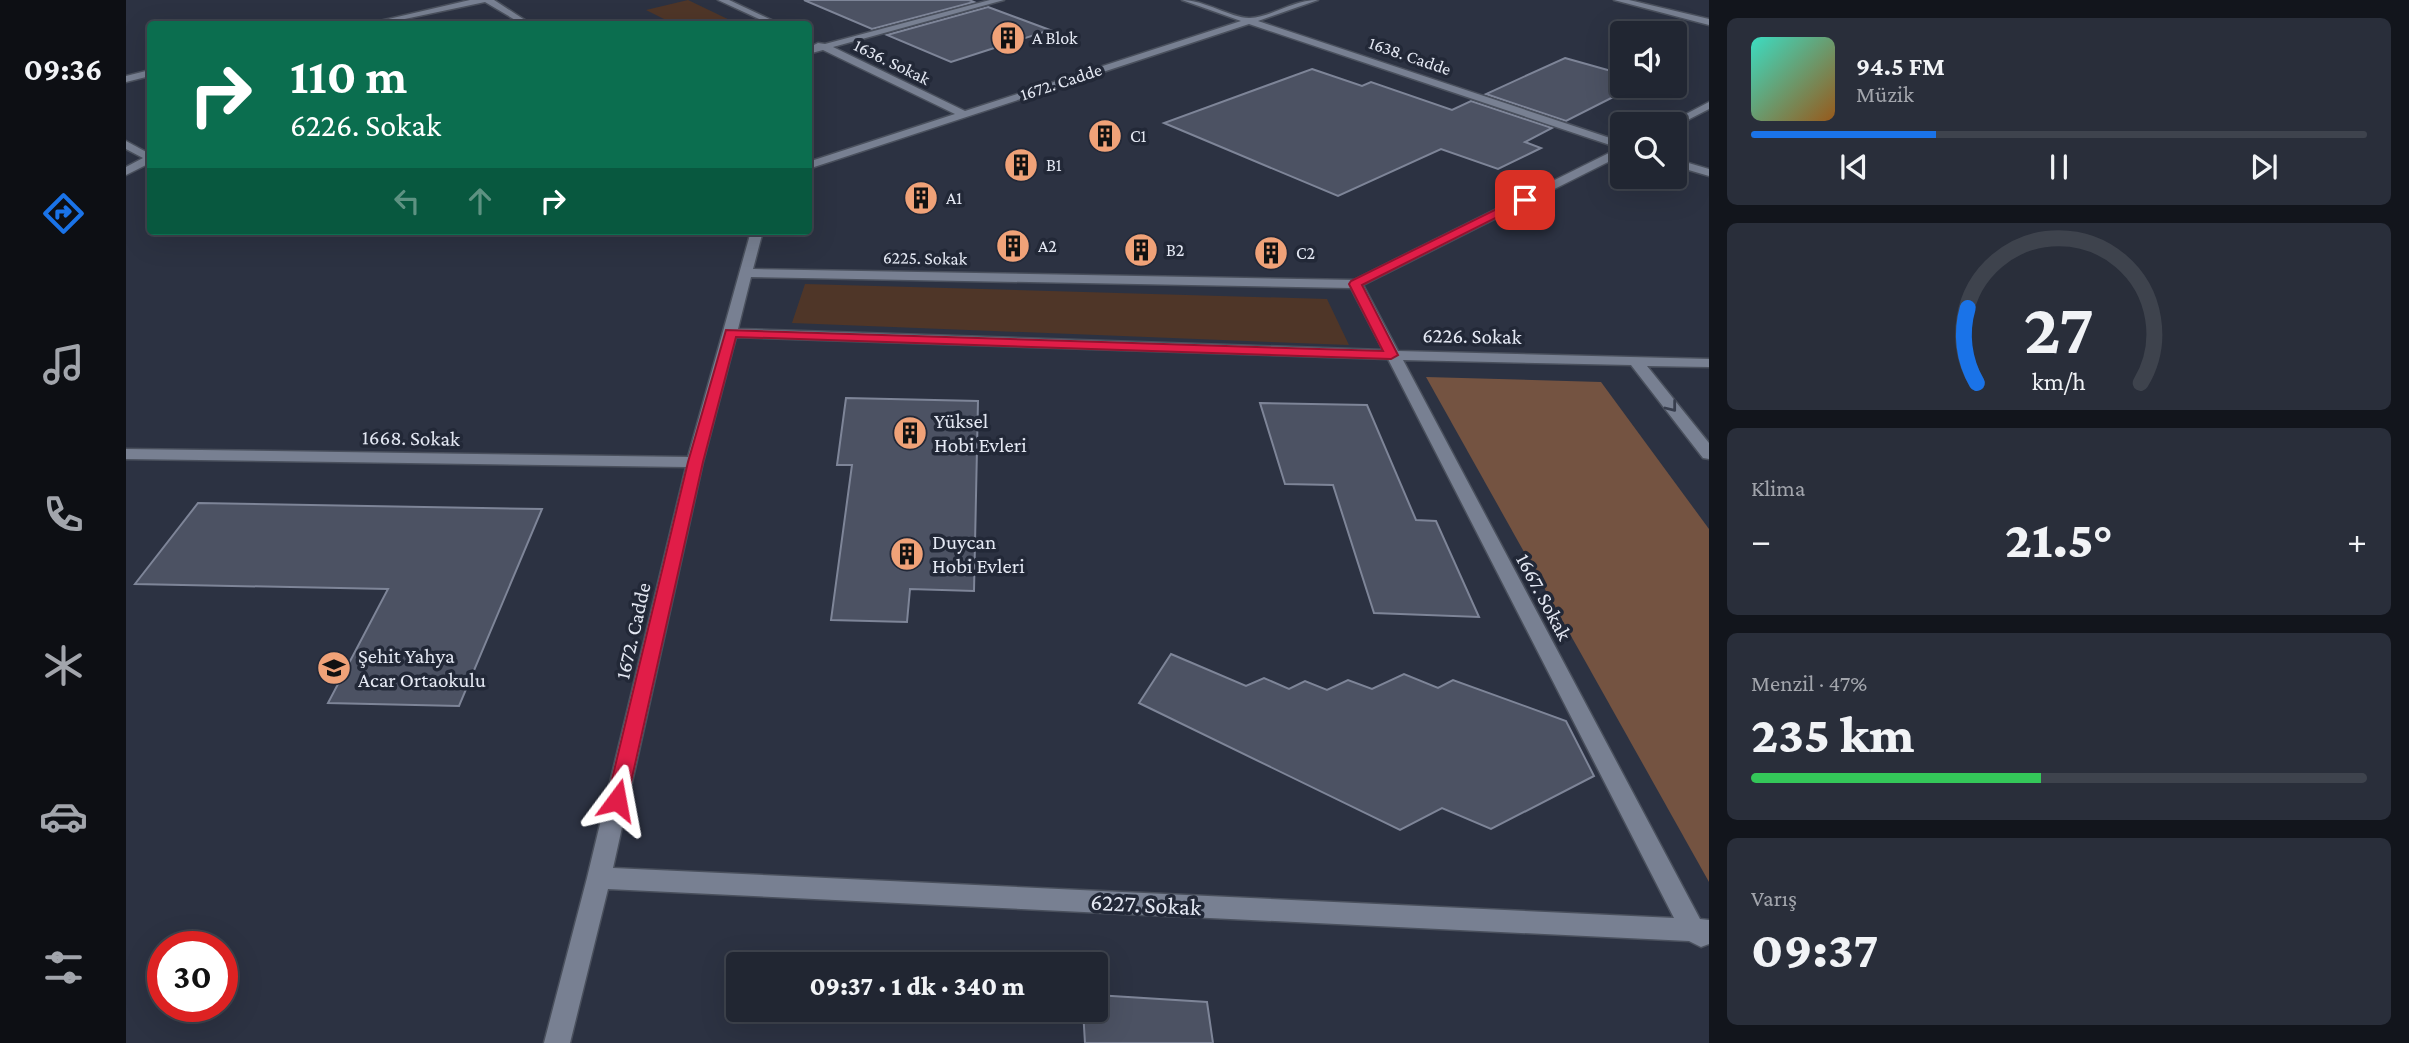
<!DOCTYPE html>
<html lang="tr">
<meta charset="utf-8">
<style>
body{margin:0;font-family:"Crimson Pro",serif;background:#292e3a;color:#f1f3f6;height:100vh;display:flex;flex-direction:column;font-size:26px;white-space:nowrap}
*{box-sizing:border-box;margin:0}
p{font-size:23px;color:#a2a5ac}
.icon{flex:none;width:38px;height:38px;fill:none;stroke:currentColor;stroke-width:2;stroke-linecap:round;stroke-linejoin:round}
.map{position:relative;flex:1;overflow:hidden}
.details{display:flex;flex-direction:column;gap:18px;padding:18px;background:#12151c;width:700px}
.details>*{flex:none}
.hud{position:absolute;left:21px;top:21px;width:665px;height:214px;border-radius:7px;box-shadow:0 7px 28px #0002,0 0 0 2px #3e434d;background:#0b6e4f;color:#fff;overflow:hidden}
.fabs{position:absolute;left:1484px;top:21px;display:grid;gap:14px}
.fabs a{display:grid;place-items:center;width:77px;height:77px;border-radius:7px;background:#212632;box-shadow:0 7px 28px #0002,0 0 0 2px #3e434d;font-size:35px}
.speed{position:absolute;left:21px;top:931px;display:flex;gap:14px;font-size:35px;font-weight:700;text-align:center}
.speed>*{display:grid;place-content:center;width:91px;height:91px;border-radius:50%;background:#212632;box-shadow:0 7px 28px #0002,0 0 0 2px #3e434d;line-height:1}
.speed .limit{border:10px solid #d22;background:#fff;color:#111}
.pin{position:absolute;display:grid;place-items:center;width:60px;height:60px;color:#fff;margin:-30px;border-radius:14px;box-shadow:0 4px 10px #0006}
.me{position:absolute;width:77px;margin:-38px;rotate:13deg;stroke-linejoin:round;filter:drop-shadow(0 0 5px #0008)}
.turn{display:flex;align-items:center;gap:24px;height:147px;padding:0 28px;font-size:32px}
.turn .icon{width:91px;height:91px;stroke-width:2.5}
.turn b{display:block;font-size:49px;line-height:60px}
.lanes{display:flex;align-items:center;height:66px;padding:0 28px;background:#0003;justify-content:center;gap:35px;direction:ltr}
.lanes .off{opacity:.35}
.big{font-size:52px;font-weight:800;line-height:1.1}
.details .card{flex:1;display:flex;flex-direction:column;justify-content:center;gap:10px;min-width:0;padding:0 24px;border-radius:10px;background:#292e3a}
.details .dial{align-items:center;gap:0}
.dial svg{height:182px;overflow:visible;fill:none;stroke:#3e434d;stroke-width:7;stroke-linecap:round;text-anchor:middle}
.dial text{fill:#f1f3f6;stroke:none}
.song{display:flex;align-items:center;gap:21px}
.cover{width:84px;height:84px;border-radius:10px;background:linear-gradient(135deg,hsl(170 70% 55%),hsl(30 70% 35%))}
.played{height:7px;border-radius:4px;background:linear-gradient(90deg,#1a73e8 30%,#3e434d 30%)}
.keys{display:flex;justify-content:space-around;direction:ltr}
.heat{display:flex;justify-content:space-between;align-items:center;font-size:38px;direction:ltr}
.charge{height:10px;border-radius:5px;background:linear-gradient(90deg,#34c759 47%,#3e434d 0)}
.trip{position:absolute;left:600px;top:952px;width:382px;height:70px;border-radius:7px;background:#212632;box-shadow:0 7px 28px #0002,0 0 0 2px #3e434d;font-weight:800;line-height:70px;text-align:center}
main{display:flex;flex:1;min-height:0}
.tabs{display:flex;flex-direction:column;width:126px;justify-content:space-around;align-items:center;background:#0d0f14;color:#a2a5ac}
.tabs .icon{width:49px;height:49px}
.tabs .on{color:#1a73e8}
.tabs b{font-size:32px;color:#f1f3f6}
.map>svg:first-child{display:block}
.green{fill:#4f3628}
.forest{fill:#745341}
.building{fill:#4c5263;stroke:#7e8598;stroke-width:2}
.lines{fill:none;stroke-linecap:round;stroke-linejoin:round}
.minor-casing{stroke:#4a505d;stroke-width:3}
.minor{fill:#788092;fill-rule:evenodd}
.oneway{stroke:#383e4e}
.route{fill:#e11d48;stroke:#92132f;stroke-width:2}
.labels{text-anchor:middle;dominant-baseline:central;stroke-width:7;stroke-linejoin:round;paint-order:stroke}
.far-poi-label{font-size:18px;fill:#e4e8f3;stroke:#222837;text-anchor:start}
.far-street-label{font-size:18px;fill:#e4e8f3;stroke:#222837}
.street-label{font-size:21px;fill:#e4e8f3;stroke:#222837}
.poi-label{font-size:21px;fill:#e4e8f3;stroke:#222837;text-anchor:start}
.near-street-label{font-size:24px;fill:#e4e8f3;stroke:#222837}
</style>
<main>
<nav class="tabs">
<b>09:36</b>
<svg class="icon on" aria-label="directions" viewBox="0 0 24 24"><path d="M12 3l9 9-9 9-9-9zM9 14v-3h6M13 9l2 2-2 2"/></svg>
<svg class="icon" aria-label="music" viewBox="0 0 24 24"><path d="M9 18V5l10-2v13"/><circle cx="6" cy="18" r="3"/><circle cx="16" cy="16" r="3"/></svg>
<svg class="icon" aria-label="phone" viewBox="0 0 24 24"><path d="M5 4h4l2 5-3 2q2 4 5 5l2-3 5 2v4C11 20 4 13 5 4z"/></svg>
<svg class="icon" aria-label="climate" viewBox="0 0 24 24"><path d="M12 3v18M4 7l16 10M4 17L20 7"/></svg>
<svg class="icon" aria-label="car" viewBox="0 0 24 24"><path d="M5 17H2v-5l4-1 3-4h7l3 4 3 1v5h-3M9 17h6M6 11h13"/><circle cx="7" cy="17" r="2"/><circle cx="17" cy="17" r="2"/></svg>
<svg class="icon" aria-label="filters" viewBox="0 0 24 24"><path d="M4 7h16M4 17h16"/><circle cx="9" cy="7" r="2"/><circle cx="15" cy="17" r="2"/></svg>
</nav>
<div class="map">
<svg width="1583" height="1043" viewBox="0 0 1583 1043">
<rect width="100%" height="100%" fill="#2c3242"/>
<path class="green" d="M562 0 612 24H548L520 10Z
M679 284 1201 299 1223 345 666 323Z"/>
<path class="forest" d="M1300 377 1475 382 1583 529V882Z"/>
<path class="building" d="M678 0H843L848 2 746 29Z
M862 7 924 30 825 62 761 35Z
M1439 58 1496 74V86H1509L1440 121 1360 94Z
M1186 69 1236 86 1245 82 1326 110 1345 101 1426 128 1399 142 1415 148 1372 169 1315 149 1212 196 1038 123Z
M720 398 852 401 848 591 784 589 781 622 705 620 726 465H711Z
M1134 403 1241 405 1290 520 1310 521 1353 617 1248 613 1207 485 1159 484Z
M72 503 416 509 333 706 202 703 262 589 9 584Z
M1045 654 1120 686 1138 678 1163 689 1179 681 1201 690 1222 680 1246 689 1278 674 1312 688 1327 680 1440 721 1468 776 1365 829 1316 808 1274 830 1013 703Z
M970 995 1081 1002 1087 1043H959L957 1010H970Z"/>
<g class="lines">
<g class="minor-casing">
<path id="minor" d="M344 0H368L405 24H396L359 2 255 24H241Z
M592 0H603L654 24H644Z
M864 0H878L707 47 839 111 1115 21 1056 0C1079 0 1107 19 1124 18 1145 17 1167 0 1192 0L1132 21 1496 142V155L1237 285 1272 351 1583 359V367L1521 366 1583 443V459L1577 458 1505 365 1277 360 1574 919 1583 920V944L1575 947 1563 941 482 889 444 1043H418L461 878 560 467 0 459V449L562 457 625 231H637L627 269 1228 280 1493 148 1123 24 682 169V162L829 114 697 50 682 54V48L692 43 699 44ZM625 277 1225 288 1257 350 612 329ZM610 337 1262 359 1548 918 487 868 577 462Z
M1488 0H1503L1583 19V25Z
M24 70V76L0 82V76Z
M1583 102V109L1550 126 1541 124Z
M0 141 24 154V163L0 175V167L17 158 0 149Z
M1549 159 1583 169V176L1549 166Z"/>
</g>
<use href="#minor" class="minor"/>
</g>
<defs><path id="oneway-chevron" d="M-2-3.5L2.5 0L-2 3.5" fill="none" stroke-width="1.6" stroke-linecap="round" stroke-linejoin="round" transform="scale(1.75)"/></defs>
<use class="oneway" href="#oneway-chevron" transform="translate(1546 407) rotate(52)"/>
<path class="route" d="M1395 197 1405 200 1236 285 1272 355 1265 359 610 337 577 462 501 800 498 806 491 808 484 806 481 800 562 462 600 330 1257 351 1223 284 1225 281Z"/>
<defs>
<g id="building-disc" transform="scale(1.75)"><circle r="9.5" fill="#f0a278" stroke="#222837"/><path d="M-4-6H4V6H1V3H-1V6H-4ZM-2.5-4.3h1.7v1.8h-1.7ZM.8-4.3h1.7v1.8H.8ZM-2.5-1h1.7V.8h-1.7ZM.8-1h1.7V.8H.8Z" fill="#111"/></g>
<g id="school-disc" transform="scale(1.75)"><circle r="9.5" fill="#f0a278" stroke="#222837"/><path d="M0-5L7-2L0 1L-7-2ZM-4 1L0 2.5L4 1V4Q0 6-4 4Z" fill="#111"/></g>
</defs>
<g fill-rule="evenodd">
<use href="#building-disc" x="882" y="38"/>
<use href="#building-disc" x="979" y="136"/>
<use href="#building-disc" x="895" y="165"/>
<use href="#building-disc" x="795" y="198"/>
<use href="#building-disc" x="887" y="246"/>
<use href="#building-disc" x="1015" y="250"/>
<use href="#building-disc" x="1145" y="253"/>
<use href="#building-disc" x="784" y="433"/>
<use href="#building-disc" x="781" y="554"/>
<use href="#school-disc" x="208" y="668"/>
</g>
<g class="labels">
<g class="far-poi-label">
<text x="906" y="38">A Blok</text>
<text x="1004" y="136">C1</text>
<text x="920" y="165">B1</text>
<text x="820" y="198">A1</text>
<text x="912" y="246">A2</text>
<text x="1040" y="250">B2</text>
<text x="1170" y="253">C2</text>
</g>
<g class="far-street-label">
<text transform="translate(1284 56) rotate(19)">1638. Cadde</text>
<text transform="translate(766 62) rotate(26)">1636. Sokak</text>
<text transform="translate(935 82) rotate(-18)">1672. Cadde</text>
<text transform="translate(799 258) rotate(1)">6225. Sokak</text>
</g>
<g class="street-label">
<text transform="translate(1346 336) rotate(1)">6226. Sokak</text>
<text transform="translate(285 438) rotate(1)">1668. Sokak</text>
<text transform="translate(1418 597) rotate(62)">1667. Sokak</text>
<text transform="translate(507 631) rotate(-77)">1672. Cadde</text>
</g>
<g class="poi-label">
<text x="808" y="421">Yüksel<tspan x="808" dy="24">Hobi Evleri</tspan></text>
<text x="806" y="542">Duycan<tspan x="806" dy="24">Hobi Evleri</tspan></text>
<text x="232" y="656">Şehit Yahya<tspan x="232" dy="24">Acar Ortaokulu</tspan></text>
</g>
<g class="near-street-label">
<text transform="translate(1020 904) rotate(3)">6227. Sokak</text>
</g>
</g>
</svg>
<div class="fabs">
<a><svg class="icon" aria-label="sound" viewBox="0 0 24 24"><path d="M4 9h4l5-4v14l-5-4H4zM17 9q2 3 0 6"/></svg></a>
<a><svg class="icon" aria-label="search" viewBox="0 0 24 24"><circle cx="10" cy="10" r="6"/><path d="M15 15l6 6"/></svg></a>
</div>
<div class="speed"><div class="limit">30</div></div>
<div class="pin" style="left:1399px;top:200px;background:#d93025"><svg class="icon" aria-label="arrive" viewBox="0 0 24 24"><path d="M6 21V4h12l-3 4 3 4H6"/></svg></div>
<svg class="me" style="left:491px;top:800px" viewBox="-20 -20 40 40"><path d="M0-17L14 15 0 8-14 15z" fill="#e11d48" stroke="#fff" stroke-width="4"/></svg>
<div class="trip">09:37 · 1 dk · 340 m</div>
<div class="hud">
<div class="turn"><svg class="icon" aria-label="right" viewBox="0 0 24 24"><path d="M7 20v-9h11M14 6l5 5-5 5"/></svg><div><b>110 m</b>6226. Sokak</div></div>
<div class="lanes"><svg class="icon off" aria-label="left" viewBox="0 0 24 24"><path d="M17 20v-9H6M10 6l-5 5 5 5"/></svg><svg class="icon off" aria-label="ahead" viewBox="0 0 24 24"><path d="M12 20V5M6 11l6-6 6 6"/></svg><svg class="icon" aria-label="right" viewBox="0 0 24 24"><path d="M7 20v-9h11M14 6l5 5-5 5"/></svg></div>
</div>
</div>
<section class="details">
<div class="card">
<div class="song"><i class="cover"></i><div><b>94.5 FM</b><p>Müzik</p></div></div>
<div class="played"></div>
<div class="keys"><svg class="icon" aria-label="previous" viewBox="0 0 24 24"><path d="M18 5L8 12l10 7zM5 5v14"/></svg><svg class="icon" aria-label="pause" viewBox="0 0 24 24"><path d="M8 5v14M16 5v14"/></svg><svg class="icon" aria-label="next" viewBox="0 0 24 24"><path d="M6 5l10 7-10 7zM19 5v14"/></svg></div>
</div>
<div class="card dial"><svg viewBox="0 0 100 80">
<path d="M14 69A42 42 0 1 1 86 69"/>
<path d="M14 69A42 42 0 0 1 10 36" stroke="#1a73e8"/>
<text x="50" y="56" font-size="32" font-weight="700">27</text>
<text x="50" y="72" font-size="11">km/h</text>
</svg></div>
<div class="card"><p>Klima</p>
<div class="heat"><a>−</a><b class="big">21.5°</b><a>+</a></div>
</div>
<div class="card"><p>Menzil · 47%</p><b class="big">235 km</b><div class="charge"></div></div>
<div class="card"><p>Varış</p><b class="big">09:37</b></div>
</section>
</main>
